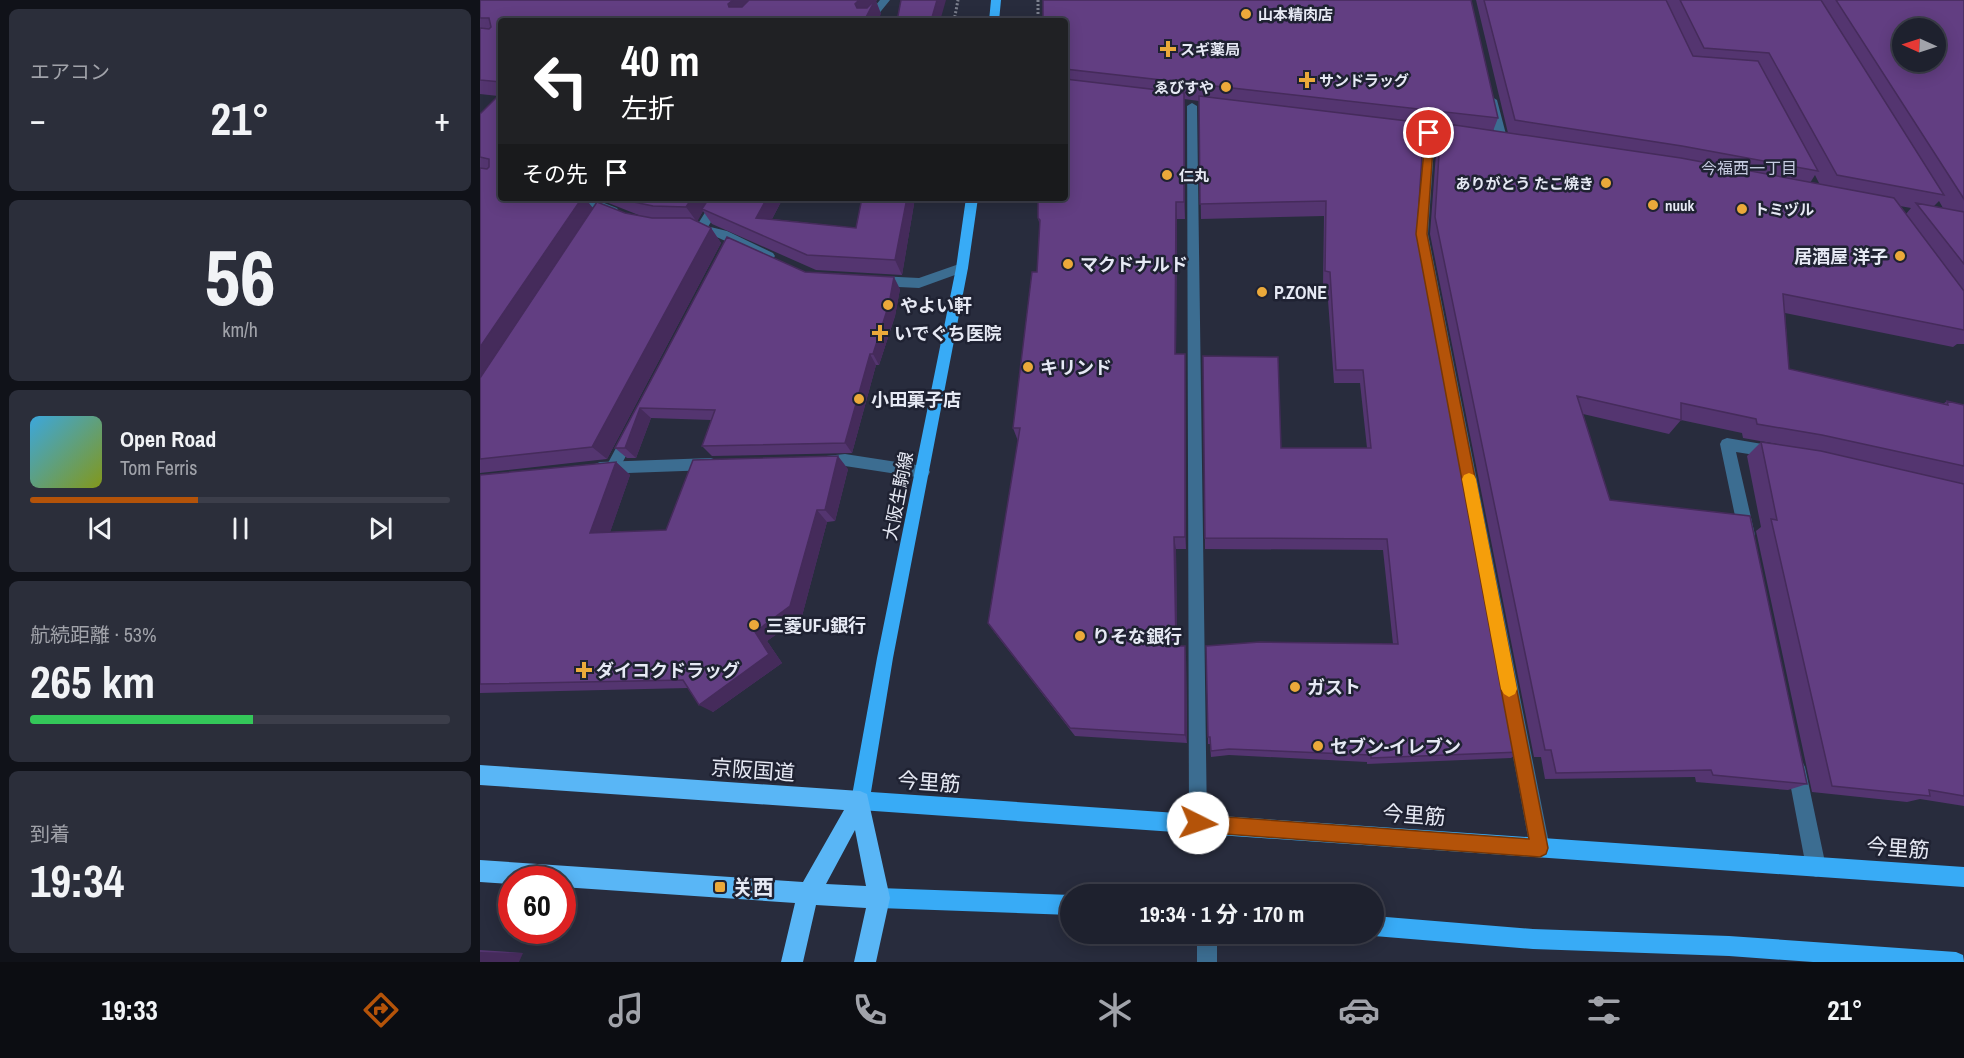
<!DOCTYPE html>
<html lang="ja">
<meta charset="utf-8">
<style>
body{margin:0;font-family:"Archivo Narrow","Noto Sans JP",sans-serif;background:#2b2e3a;color:#f1f3f6;height:100vh;display:flex;flex-direction:column;font-size:22px;white-space:nowrap}
*{box-sizing:border-box;margin:0}
p{font-size:20px;color:#a1a3aa}
.icon{flex:none;width:33px;height:33px;fill:none;stroke:currentColor;stroke-width:2;stroke-linecap:round;stroke-linejoin:round}
.map{position:relative;flex:1;overflow:hidden}
.side{display:flex;flex-direction:column;gap:9px;padding:9px;background:#101219;width:480px}
.side>*{flex:none}
.guide{position:absolute;left:18px;top:18px;width:570px;height:183px;border-radius:6px;box-shadow:0 3px 15px #0003,0 0 0 2px #3c3e4a;background:#202124;color:#fff;overflow:hidden}
.needle{width:39px;rotate:273deg}
.buttons{position:absolute;left:1412px;top:18px;display:grid;gap:12px}
.buttons a{display:grid;place-items:center;width:54px;height:54px;border-radius:50%;background:#1e212e;box-shadow:0 3px 15px #0003,0 0 0 2px #3c3e4a;font-size:30px}
.speed{position:absolute;left:18px;top:866px;display:flex;gap:12px;font-size:30px;font-weight:700;text-align:center}
.speed>*{display:grid;place-content:center;width:78px;height:78px;border-radius:50%;background:#1e212e;box-shadow:0 3px 15px #0003,0 0 0 2px #3c3e4a;line-height:1}
.speed .limit{border:9px solid #d22;background:#fff;color:#111}
.pin{position:absolute;display:grid;place-items:center;width:51px;height:51px;color:#fff;margin:-26px;border:3px solid #fff;border-radius:50%;box-shadow:0 2px 6px #0007}
.me{position:absolute;width:66px;margin:-33px;rotate:94deg;stroke-linejoin:round;filter:drop-shadow(0 0 4px #0008)}
.turn{display:flex;align-items:center;gap:21px;height:126px;padding:0 24px;font-size:27px}
.turn .icon{width:78px;height:78px;stroke-width:2.5}
.turn b{display:block;font-size:42px;line-height:51px}
.then{display:flex;align-items:center;height:57px;padding:0 24px;background:#0003;gap:12px;font-size:22px}
.big{font-size:45px;font-weight:700;line-height:1.1}
.side .tile{flex:1;display:flex;flex-direction:column;justify-content:center;gap:9px;min-width:0;padding:0 21px;border-radius:9px;background:#2b2e3a}
.side .dial{align-items:center;gap:0}
.dial b{font-size:78px;line-height:1}
.song{display:flex;align-items:center;gap:18px}
.cover{width:72px;height:72px;border-radius:9px;background:linear-gradient(135deg,hsl(200 70% 55%),hsl(70 70% 35%))}
.played{height:6px;border-radius:3px;background:linear-gradient(90deg,#b45309 40%,#3c3e4a 40%)}
.keys{display:flex;justify-content:space-around;direction:ltr}
.heat{display:flex;justify-content:space-between;align-items:center;font-size:33px;direction:ltr}
.charge{height:9px;border-radius:4px;background:linear-gradient(90deg,#34c759 53%,#3c3e4a 0)}
.trip{position:absolute;left:580px;top:884px;width:324px;height:60px;border-radius:30px;background:#1e212e;box-shadow:0 3px 15px #0003,0 0 0 2px #3c3e4a;font-weight:700;line-height:60px;text-align:center}
.dock{display:flex;height:96px;justify-content:space-around;align-items:center;background:#0c0d12;color:#a1a3aa}
.dock .icon{width:42px;height:42px}
.dock .active{color:#b45309}
.dock b{font-size:27px;color:#f1f3f6}
main{display:flex;flex:1;min-height:0}
.map>svg:first-child{display:block}
.lines{fill:none;stroke-linecap:round;stroke-linejoin:round}
.path{stroke:#7d818f;stroke-width:3;stroke-dasharray:2 2;stroke-linecap:butt}
.service{fill:#3c6d91;fill-rule:evenodd}
.minor{fill:#3c6d91;fill-rule:evenodd}
.primary{fill:#38abf6;fill-rule:evenodd}
.trunk{fill:#59b6f6;fill-rule:evenodd}
.wall{fill:#543570;fill-rule:evenodd}
.shaded-wall{fill:#452b5b}
.building{fill:#623e82;stroke:#452b5b;stroke-width:1.5;fill-rule:evenodd}
.route{fill:#b45309;stroke:#753606;stroke-width:1.5}
.slow{fill:#f59e0b}
.poi-dot{fill:#eba93a;stroke:#1f2232;stroke-width:2}
.labels{text-anchor:middle;dominant-baseline:central;stroke-width:5;stroke-linejoin:round;paint-order:stroke}
.far-poi-label{font-size:15px;font-weight:bold;fill:#e6e9f4;stroke:#1f2232;text-anchor:start}
.far-neighbourhood-label{font-size:16px;fill:#c6cce1;stroke:#1f2232}
.poi-label{font-size:18px;font-weight:bold;fill:#e6e9f4;stroke:#1f2232;text-anchor:start}
.street-label{font-size:18px;fill:#e6e9f4;stroke:#1f2232}
.near-street-label{font-size:21px;fill:#e6e9f4;stroke:#1f2232}
.near-poi-label{font-size:21px;font-weight:bold;fill:#e6e9f4;stroke:#1f2232;text-anchor:start}
</style>
<main>
<section class="side">
<div class="tile"><p>エアコン</p>
<div class="heat"><a>−</a><b class="big">21°</b><a>+</a></div>
</div>
<div class="tile dial"><b>56</b><p>km/h</p></div>
<div class="tile">
<div class="song"><i class="cover"></i><div><b>Open Road</b><p>Tom Ferris</p></div></div>
<div class="played"></div>
<div class="keys"><svg class="icon" aria-label="previous" viewBox="0 0 24 24"><path d="M18 5L8 12l10 7zM5 5v14"/></svg><svg class="icon" aria-label="pause" viewBox="0 0 24 24"><path d="M8 5v14M16 5v14"/></svg><svg class="icon" aria-label="next" viewBox="0 0 24 24"><path d="M6 5l10 7-10 7zM19 5v14"/></svg></div>
</div>
<div class="tile"><p>航続距離 · 53%</p><b class="big">265 km</b><div class="charge"></div></div>
<div class="tile"><p>到着</p><b class="big">19:34</b></div>
</section>
<div class="map">
<svg width="1484" height="962" viewBox="0 0 1484 962">
<rect width="100%" height="100%" fill="#282c3d"/>
<g class="lines">
<path class="path" d="M558 0V21
M474 21 478 0"/>
<path class="service" d="M234 198H246L226 230H218L216 227Z
M150 429 155 431 157 435 138 471 133 473 128 471 126 467 128 463 145 431Z"/>
<path class="minor" d="M400 0H410L393 21H383Z
M1012 97 1017 100 1028 142 1022 146 1016 142 1007 100Z
M712 103 717 106 727 823 725 830 718 832 711 830 709 823 707 106Z
M949 129 955 133 948 234 1070 848 1067 855 1060 858 1053 855 1050 848 936 234 943 133Z
M93 198H111L137 208 139 211 133 215 95 201Z
M214 223 247 231 293 253 295 256 293 259H285L230 234 210 230 208 227Z
M482 263 486 265 488 268 486 271 439 288 398 286 392 281 398 276 439 278Z
M1247 438 1294 446 1299 448 1301 452 1299 456 1294 458 1256 452 1275 535 1273 540 1267 542 1261 540 1259 535 1240 444 1242 440Z
M365 454 443 466 448 468 450 472 448 476 443 478 365 466 337 465 335 461 337 457Z
M231 458 236 460 238 464 236 468 231 470 120 474 115 472 113 468 115 464 120 462Z
M1316 758 1322 761 1325 767 1346 867 1343 874 1336 877 1329 874 1326 867 1307 767 1310 761Z
M717 933H737V962H717Z"/>
<path class="primary" d="M511 0H521L519 21H509Z
M486 198H498L488 268 413 658 391 792 1484 867V887L380 810 373 808 371 801 397 658 476 268Z
M399 888 591 895V915L399 908 392 905 389 898 392 891Z
M894 916 1053 929 1249 936 1476 952 1483 955 1484 962H1333L1249 956 1053 949 894 936 887 933H894Z"/>
<path class="trunk" d="M0 765 380 791 387 794 410 898 396 962H374L386 908 336 905 323 962H301L315 903 82 887V879H32V884L0 882V860L323 882 364 810 0 785ZM375 830 386 886 346 884Z"/>
</g>
<path class="wall" d="M0 0H397L396 1 401 14 21 21V198H105L113 209 161 216 116 198H303L292 219 376 228 435 198 422 275 336 270 232 224 223 211 217 221 231 228 241 243 127 459 0 473V114L18 96 0 94Z
M996 0H1484V344H1477L1473 347 1305 313 1309 369 1463 404 1467 401 1484 405V806L1440 799 1427 802 1332 792 1276 531 1281 527 1267 456 1281 442 1331 450 1263 438 1262 433 1201 420 1189 434 1103 414 1130 500 1327 784 1308 790 1216 782 1215 777 1065 779 1061 757H1054L950 234 957 140 960 129 944 127 938 220 1040 752 1031 758 887 764V762L749 755 731 757 730 744H728V737L913 644 903 550 725 549 723 356 801 448H887L880 383H854L847 286H843L844 216 721 219 719 101 704 99 705 219H697L696 354H705V370L706 549H696L697 646 706 656 707 743 595 736 515 633 508 623 538 441 533 428 557 272 560 226 558 218 585 198V21L1018 118 1013 131 1028 133ZM1335 175 1340 185 1330 183ZM1459 201 1463 208 1454 206ZM1420 206 1431 208 1426 214Z
M247 237 325 272 420 289 415 316 399 365H396L372 453 232 456 222 446 231 420 171 418 156 458H147L135 448Z
M136 462 150 475 130 532 186 530 368 469 355 521 347 522 322 616 287 641 302 663 233 712 208 688 0 693V475Z
M0 950 43 953 0 962Z"/>
<path class="shaded-wall" d="M253 0H276L256 19 249 7 248 4Z
M379 0H397L396 1 401 14 398 21H384L381 20 375 4Z
M457 0H466L460 21H451Z
M704 93 705 110V219L704 202Z
M102 198H105L116 212 0 385V347Z
M212 198H231L222 209 223 211 217 222 206 207Z
M287 198H303L285 232 276 218Z
M427 198H435L422 275 415 260Z
M696 202 697 219 696 370 695 354Z
M231 228 241 243 127 459 112 447Z
M414 277 420 289 415 316 399 365 393 354Z
M390 354 396 365 372 453 365 443Z
M705 354V370L706 549 705 537Z
M160 408 171 418 156 458 145 448Z
M358 456 368 469 355 521 345 510Z
M136 462 150 475 126 544 110 533Z
M337 510 347 522 322 616 287 641 302 663 233 712 219 705 275 632Z
M694 537 696 549 697 656 696 646Z
M705 646 706 656 707 743 705 735Z
M0 952 43 953 39 962H0Z"/>
<path class="building" d="M0 0H253L248 4 249 7H262L269 0H379L375 4 377 8H387L395 0 384 21H21V82L0 80V28L9 29 11 27 9 18H0Z
M421 0H457L451 21H417Z
M563 0H991L1018 118 585 69V21H563Z
M1004 0H1186L1213 56 1278 61 1338 171 1202 146 1035 120Z
M1200 0H1341L1464 195 1357 175 1289 53 1224 48Z
M1356 0H1484V199ZM1422 28H1455V62H1422Z
M585 79 704 93V202H696L695 354H705V537H694L696 646H705V735L590 728 508 623 540 428H533L552 272H557L560 220 558 218V198H585Z
M21 93V198H102L0 347V168L7 169 9 167V159L0 157V114Z
M719 96 944 123 938 220 1040 752 891 758V755L749 749 731 751 730 737H728L726 646 780 642 918 644 907 539 725 538 723 356 798 357 801 448H891L883 370H856L850 272 845 271 846 201 720 204Z
M961 123 1201 158 1414 198 1484 291V330L1303 294 1309 369 1468 405 1467 401 1484 405V466L1342 435 1277 424 1276 419 1201 403V420L1097 396 1130 500 1270 516 1327 784 1233 775 1231 770 1076 773 1071 750H1065L955 217Z
M142 198H212L206 207 173 206 149 201Z
M229 198H287L276 218 376 228 382 198H427L415 260 327 255 222 209Z
M117 202 145 213 172 218H210L231 228 112 447 0 459V378Z
M1436 203 1484 212V264Z
M247 237 325 272 414 277 409 304 393 354H390L365 443 222 446 235 410 160 408 145 448H135Z
M1281 442 1341 451 1484 484V796L1449 790 1450 796 1352 786 1291 519 1297 520Z
M358 456 345 510H337L310 606 275 632 289 654 219 705 203 680 0 684V475L136 462 110 533 186 530 213 460Z"/>
<path class="route" d="M946 130H949L954 133 947 234 1068 848 1066 854 1060 857 718 832 712 829 709 823 712 817 718 815 1049 839 936 234Z"/>
<path class="slow" d="M989 473 994 475 996 479 1037 689 1035 694 1029 697 1024 694 1021 689 982 479 984 475Z"/>
<g class="poi-dot">
<circle cx="766" cy="14" r="6"/>
<path d="M685 40h6v6h6v6h-6v6h-6v-6h-6v-6h6z"/>
<path d="M824 71h6v6h6v6h-6v6h-6v-6h-6v-6h6z"/>
<circle cx="746" cy="87" r="6"/>
<circle cx="687" cy="175" r="6"/>
<circle cx="1126" cy="183" r="6"/>
<circle cx="1173" cy="205" r="6"/>
<circle cx="1262" cy="209" r="6"/>
<circle cx="1420" cy="256" r="6"/>
<circle cx="588" cy="264" r="6"/>
<circle cx="782" cy="292" r="6"/>
<circle cx="408" cy="305" r="6"/>
<path d="M397 324h6v6h6v6h-6v6h-6v-6h-6v-6h6z"/>
<circle cx="548" cy="367" r="6"/>
<circle cx="379" cy="399" r="6"/>
<circle cx="274" cy="625" r="6"/>
<circle cx="600" cy="636" r="6"/>
<path d="M101 661h6v6h6v6h-6v6h-6v-6h-6v-6h6z"/>
<circle cx="815" cy="687" r="6"/>
<circle cx="838" cy="746" r="6"/>
<rect x="234" y="881" width="12" height="12" rx="3"/>
</g>
<g class="labels">
<g class="far-poi-label">
<text x="778" y="14">山本精肉店</text>
<text x="700" y="49">スギ薬局</text>
<text x="839" y="80">サンドラッグ</text>
<text x="734" y="87" text-anchor="end">ゑびすや</text>
<text x="699" y="175">仁丸</text>
<text x="1114" y="183" text-anchor="end">ありがとう たこ焼き</text>
<text x="1185" y="205">nuuk</text>
<text x="1274" y="209">トミヅル</text>
</g>
<g class="far-neighbourhood-label">
<text x="1269" y="168">今福西一丁目</text>
</g>
<g class="poi-label">
<text x="1408" y="256" text-anchor="end">居酒屋 洋子</text>
<text x="600" y="264">マクドナルド</text>
<text x="794" y="292">P.ZONE</text>
<text x="420" y="305">やよい軒</text>
<text x="414" y="333">いでぐち医院</text>
<text x="560" y="367">キリンド</text>
<text x="391" y="399">小田菓子店</text>
<text x="286" y="625">三菱UFJ銀行</text>
<text x="612" y="636">りそな銀行</text>
<text x="116" y="670">ダイコクドラッグ</text>
<text x="827" y="687">ガスト</text>
<text x="850" y="746">セブン-イレブン</text>
</g>
<g class="street-label">
<text transform="translate(418 496) rotate(-79)">大阪生駒線</text>
</g>
<g class="near-street-label">
<text transform="translate(273 770) rotate(4)">京阪国道</text>
<text transform="translate(449 782) rotate(4)">今里筋</text>
<text transform="translate(934 815) rotate(4)">今里筋</text>
<text transform="translate(1418 848) rotate(4)">今里筋</text>
</g>
<g class="near-poi-label">
<text x="252" y="887">关西</text>
</g>
</g>
</svg>
<div class="buttons">
<a><svg class="needle" viewBox="-14 -14 28 28"><path d="M0-13l5 13h-10z" fill="#e53935"/><path d="M0 13l5-13h-10z" fill="#a1a3aa"/></svg></a>
</div>
<div class="speed"><div class="limit">60</div></div>
<div class="pin" style="left:949px;top:133px;background:#d93025"><svg class="icon" aria-label="arrive" viewBox="0 0 24 24"><path d="M6 21V4h12l-3 4 3 4H6"/></svg></div>
<svg class="me" style="left:718px;top:823px" viewBox="-20 -20 40 40"><circle r="19" fill="#fff"/><path d="M0-13L10 11 0 6-10 11z" fill="#b45309"/></svg>
<div class="trip">19:34 · 1 分 · 170 m</div>
<div class="guide">
<div class="turn"><svg class="icon" aria-label="left" viewBox="0 0 24 24"><path d="M17 20v-9H6M10 6l-5 5 5 5"/></svg><div><b>40 m</b>左折</div></div>
<div class="then">その先<svg class="icon" aria-label="arrive" viewBox="0 0 24 24"><path d="M6 21V4h12l-3 4 3 4H6"/></svg></div>
</div>
</div>
</main>
<nav class="dock">
<b>19:33</b>
<svg class="icon active" aria-label="directions" viewBox="0 0 24 24"><path d="M12 3l9 9-9 9-9-9zM9 14v-3h6M13 9l2 2-2 2"/></svg>
<svg class="icon" aria-label="music" viewBox="0 0 24 24"><path d="M9 18V5l10-2v13"/><circle cx="6" cy="18" r="3"/><circle cx="16" cy="16" r="3"/></svg>
<svg class="icon" aria-label="phone" viewBox="0 0 24 24"><path d="M5 4h4l2 5-3 2q2 4 5 5l2-3 5 2v4C11 20 4 13 5 4z"/></svg>
<svg class="icon" aria-label="climate" viewBox="0 0 24 24"><path d="M12 3v18M4 7l16 10M4 17L20 7"/></svg>
<svg class="icon" aria-label="car" viewBox="0 0 24 24"><path d="M5 17H2v-5l4-1 3-4h7l3 4 3 1v5h-3M9 17h6M6 11h13"/><circle cx="7" cy="17" r="2"/><circle cx="17" cy="17" r="2"/></svg>
<svg class="icon" aria-label="filters" viewBox="0 0 24 24"><path d="M4 7h16M4 17h16"/><circle cx="9" cy="7" r="2"/><circle cx="15" cy="17" r="2"/></svg>
<b>21°</b>
</nav>
